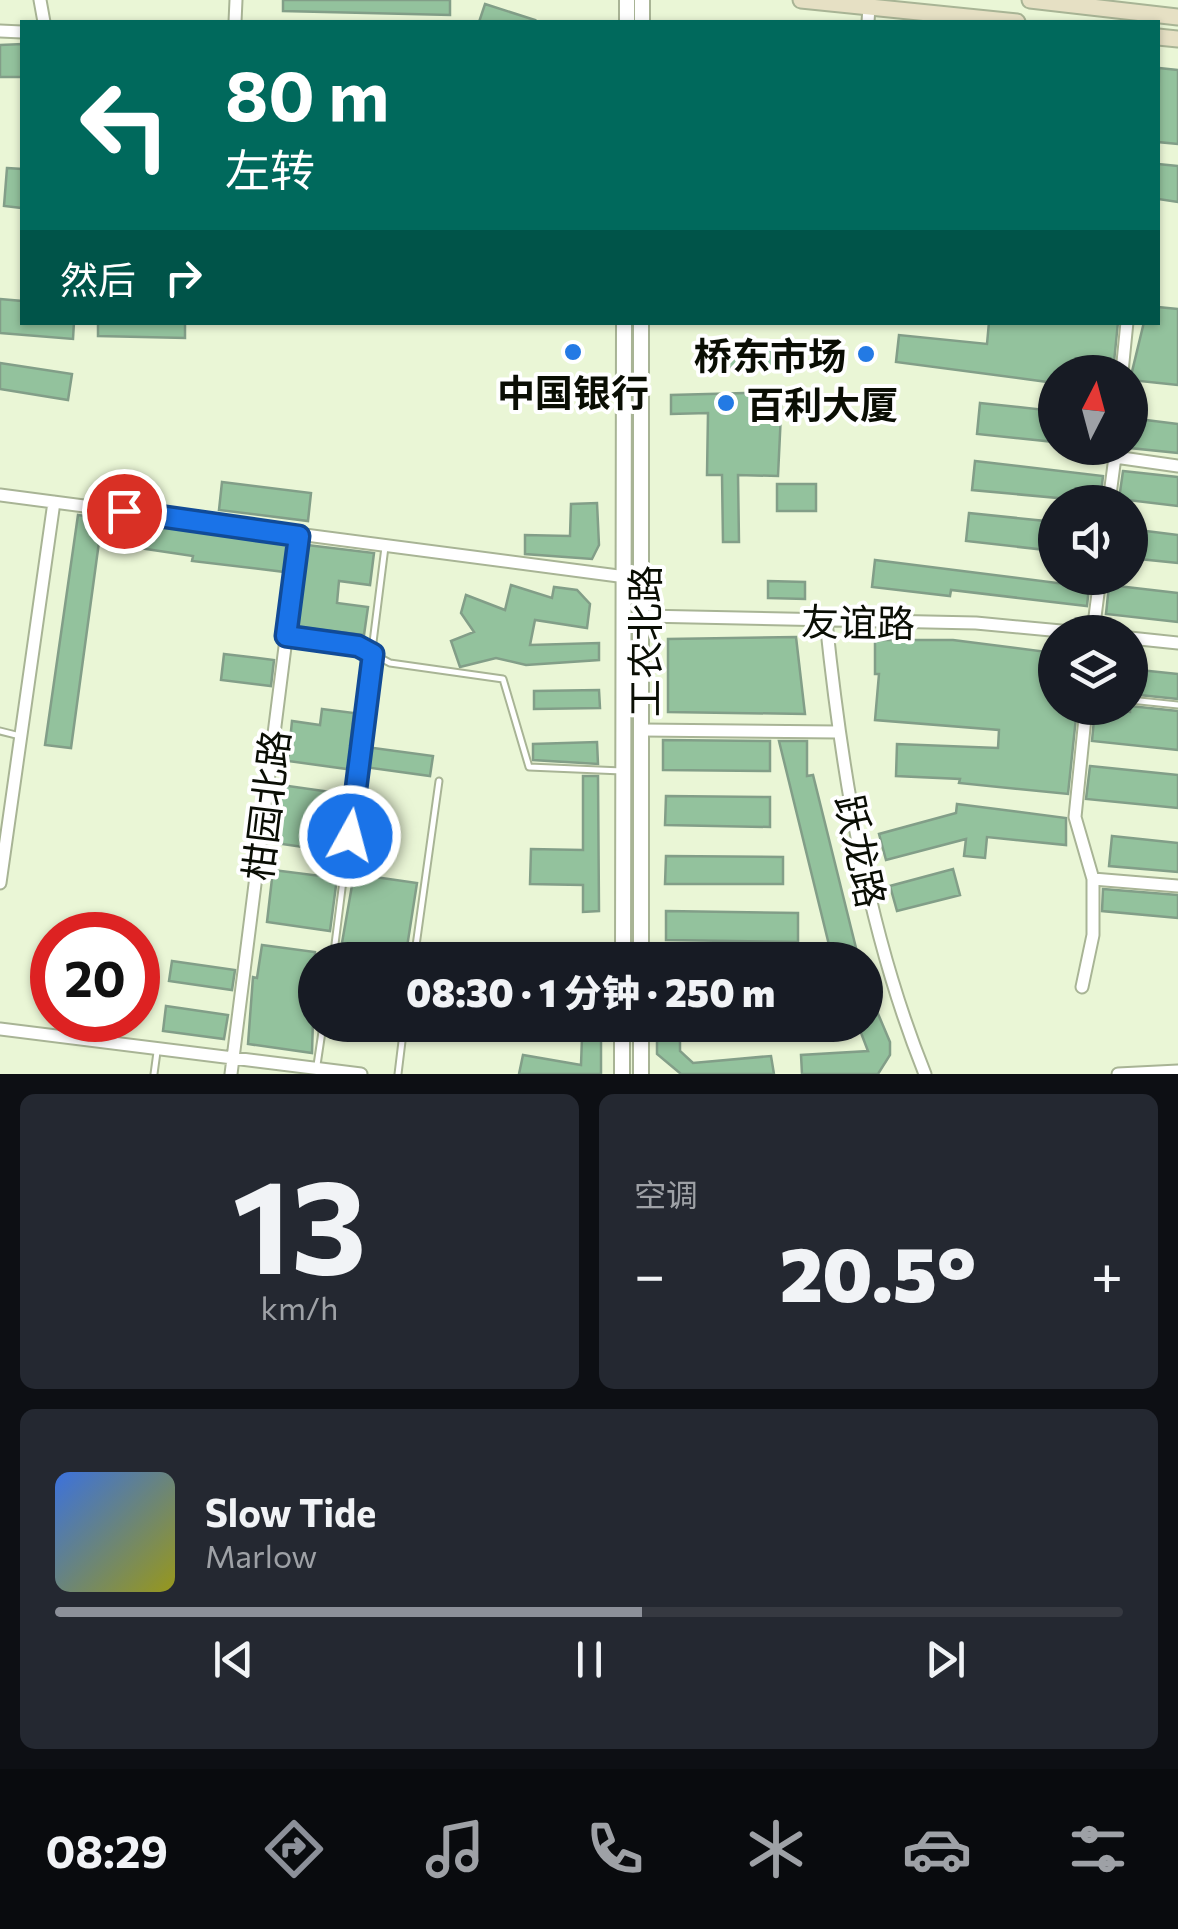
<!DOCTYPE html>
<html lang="zh">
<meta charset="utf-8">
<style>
body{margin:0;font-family:Commissioner,"Noto Sans SC",sans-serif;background:#242831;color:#f1f3f6;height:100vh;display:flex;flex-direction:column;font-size:38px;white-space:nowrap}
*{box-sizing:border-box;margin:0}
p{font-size:32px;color:#9ea1a6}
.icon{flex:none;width:55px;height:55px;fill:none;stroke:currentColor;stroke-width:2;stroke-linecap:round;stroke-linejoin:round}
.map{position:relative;height:1074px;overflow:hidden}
.details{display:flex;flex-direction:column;gap:20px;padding:20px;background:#0d0f14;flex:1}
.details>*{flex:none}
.banner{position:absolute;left:20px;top:20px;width:1140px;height:305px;border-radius:0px;box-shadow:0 2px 8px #0004;background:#00695c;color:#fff;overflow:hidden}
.needle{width:65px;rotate:6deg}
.controls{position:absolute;left:1038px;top:355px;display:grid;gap:20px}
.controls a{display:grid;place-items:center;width:110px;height:110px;border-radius:50%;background:#171b24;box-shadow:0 2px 8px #0004;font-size:50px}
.speed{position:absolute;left:30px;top:912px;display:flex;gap:20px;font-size:50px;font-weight:700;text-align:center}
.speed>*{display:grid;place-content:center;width:130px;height:130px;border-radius:50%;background:#171b24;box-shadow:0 2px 8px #0004;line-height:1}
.speed .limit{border:15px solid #d22;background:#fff;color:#111}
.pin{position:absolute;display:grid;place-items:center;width:85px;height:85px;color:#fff;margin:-42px;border:5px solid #fff;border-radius:50%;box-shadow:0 2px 10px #0007}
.me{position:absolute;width:110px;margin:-55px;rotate:7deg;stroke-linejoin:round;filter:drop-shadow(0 0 8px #0008)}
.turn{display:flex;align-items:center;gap:35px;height:210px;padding:0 40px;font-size:45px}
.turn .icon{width:130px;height:130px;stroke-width:2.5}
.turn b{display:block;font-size:70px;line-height:85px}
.then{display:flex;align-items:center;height:95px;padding:0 40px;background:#0003;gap:20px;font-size:38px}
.big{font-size:75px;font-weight:800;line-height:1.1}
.details .widget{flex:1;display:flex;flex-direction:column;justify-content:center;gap:15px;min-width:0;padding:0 35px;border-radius:15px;background:#242831}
.details .dial{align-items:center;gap:0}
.dial b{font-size:130px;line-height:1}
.song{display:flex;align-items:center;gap:30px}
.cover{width:120px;height:120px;border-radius:15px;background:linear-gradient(135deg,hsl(220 70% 55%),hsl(60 70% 35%))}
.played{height:10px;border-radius:5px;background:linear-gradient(90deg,#8c9099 55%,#363941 55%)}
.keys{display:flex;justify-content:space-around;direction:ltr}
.heat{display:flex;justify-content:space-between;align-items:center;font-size:55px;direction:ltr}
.details .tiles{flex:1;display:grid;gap:20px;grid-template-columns:1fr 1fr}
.widget:last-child{grid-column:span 2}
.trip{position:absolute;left:298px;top:942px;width:585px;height:100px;border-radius:50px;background:#171b24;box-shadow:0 2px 8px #0004;font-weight:800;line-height:100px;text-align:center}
.dock{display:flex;height:160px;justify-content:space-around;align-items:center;background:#090b0e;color:#9ea1a6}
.dock .icon{width:70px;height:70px}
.dock .on{color:#8c9099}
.dock b{font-size:45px;color:#f1f3f6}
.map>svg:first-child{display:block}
.building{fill:#93c29d;stroke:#829e88;stroke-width:2.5}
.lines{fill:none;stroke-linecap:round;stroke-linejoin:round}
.service-casing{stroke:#a8b495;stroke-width:9}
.minor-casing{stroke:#a8b495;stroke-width:15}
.tertiary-casing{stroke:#a8b495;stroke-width:18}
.secondary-casing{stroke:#a8b495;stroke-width:19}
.service{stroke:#fff;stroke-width:5}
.minor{stroke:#fff;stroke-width:11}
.tertiary{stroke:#fff;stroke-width:14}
.secondary{stroke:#e6e0c4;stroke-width:15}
.route-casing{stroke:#114b97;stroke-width:25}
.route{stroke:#1a73e8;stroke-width:18}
.poi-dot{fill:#237ae4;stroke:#fff;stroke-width:4}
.labels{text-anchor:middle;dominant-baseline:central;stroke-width:8;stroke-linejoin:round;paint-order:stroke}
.poi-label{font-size:38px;font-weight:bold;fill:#0a0e04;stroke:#fff;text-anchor:end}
.street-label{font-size:38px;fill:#0a0e04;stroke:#fff}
</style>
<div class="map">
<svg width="1178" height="1074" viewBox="0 0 1178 1074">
<rect width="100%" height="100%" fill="#eaf6d6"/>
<path class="building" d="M283 0H450V15L283 11Z
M485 4 535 20 534 22H479Z
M22 44V77H0V45Z
M1159 68 1178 70V144L1158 142Z
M1158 164 1178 166V202L1158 199Z
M7 168 22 169V208L4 206Z
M0 299 22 301V322H74L73 339 0 333Z
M1158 307 1178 309V385L1130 380 1144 322H1158Z
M98 322H185V338L98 336Z
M989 322H1118L1113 372H1055V383L896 362 899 335 987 344Z
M725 344 786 346V369L725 367Z
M0 363 72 374 68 400 0 389Z
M782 392 778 476 738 475 739 542H723L722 475H707L708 413 671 414V395Z
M980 403 1055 411V442L977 434Z
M1130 418 1178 424V453L1130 448Z
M975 461 1103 476 1100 502 972 490Z
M1123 471 1178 477V506L1119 499Z
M222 482 311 493 308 521 219 510Z
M777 484H816V511H777Z
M597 503 599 545 592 559 525 554V535L570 536 571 504Z
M969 513 1055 522V551L966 541Z
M78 515 289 542 285 572 192 561 193 556 99 542 71 748 45 745Z
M1130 529 1178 535V563L1130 558Z
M307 545 374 553 370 585 339 581 337 603 368 607 364 635 298 627Z
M875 560 1089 587 1087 606 951 590 950 596 872 587Z
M768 581 805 582V599L768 598Z
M511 585 552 598 554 587 577 590 590 604 587 628 535 620 530 645 599 643V660L526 665 496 658 460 667 451 641 474 632 461 613 466 595 505 610Z
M1109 585 1178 593V622L1106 614Z
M796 637 805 714 668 712V639Z
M875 640H953L1055 653V708H1077L1068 794 959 783 960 779 896 776 897 744 998 748 999 730 875 720 879 674H875Z
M224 654 274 660 271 686 221 680Z
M1130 669 1178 674V699L1130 694Z
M599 690 600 708 534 709V691Z
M1130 706 1178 711V750L1092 741 1095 709 1130 712Z
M322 709 354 713 350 745 354 746 347 769 288 761 292 721 320 725Z
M663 740 770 741V771L663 770Z
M779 741H807V776L813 775 856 948 831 953Z
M597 742 598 764 533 760V744Z
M366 747 433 756 430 776 364 767Z
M1090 766 1178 775V808L1086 799Z
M583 776H598L599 911 583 912V885L530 884 531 849 583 850Z
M281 785 345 794 338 852 275 843Z
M666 796 770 797V827L665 825Z
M957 804 1066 818V845L987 837 985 858 964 856 966 839 886 860 879 834 956 813Z
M1112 836 1178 843V872L1109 866Z
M666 856 783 857V884H665Z
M953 869 960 895 897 911 890 886Z
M273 870 337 878 330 931 267 922Z
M354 874 417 883 405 960H339Z
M1103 889 1178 895V918L1102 911Z
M666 911 798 913V942L666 940Z
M262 945 315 952 312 1053 248 1044 253 977 257 978Z
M172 961 235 970 232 990 169 981Z
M865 983 890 1042V1055L878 1074H802L801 1055 868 1051 858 1025H865Z
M166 1006 228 1015 224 1039 163 1031Z
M528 1025H601V1074H519L523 1055 581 1065 582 1037H528Z
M657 1025H680V1051L693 1063 771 1056 774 1074H681L657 1054Z"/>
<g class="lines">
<g class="service-casing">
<path id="service" d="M290 637 358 646 390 663 503 679 529 767 622 771
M1130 700 1178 705
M0 731 20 736
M333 960 385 547
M414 960 439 781
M317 1065 323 1025
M154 1074 157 1052
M398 1074 404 1025"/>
</g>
<g class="minor-casing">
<path id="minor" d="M40 0 44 22
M235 22 236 0
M868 22 869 7
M0 31 22 32
M1122 372 1127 322
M0 495 626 577
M1109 502 1115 457 1178 466
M644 616 976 623 1072 632
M826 621C842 774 867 930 925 1074
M1093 632 1100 578
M1130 638 1178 643
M643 730 837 732
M1093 879 1178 886
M0 883 54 502
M1082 987 1093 935V879L1075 817 1086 708
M0 1029 361 1074
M231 1074 299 536
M1118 1074 1178 1071"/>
</g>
<g class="tertiary-casing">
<path id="tertiary" d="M627 22V0
M642 22V0
M641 322V960
M623 960 624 322
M622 1074V1025
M641 1074V1025"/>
</g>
<g class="secondary-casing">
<path id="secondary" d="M801 0 1017 22
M1030 0 1178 17
M1158 37 1178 39"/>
</g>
<use href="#service" class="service"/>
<use href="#minor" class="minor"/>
<use href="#tertiary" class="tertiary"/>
<use href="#secondary" class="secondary"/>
</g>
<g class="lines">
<g class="route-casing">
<path id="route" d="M124 511 299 536 286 636 358 646 373 654 350 836"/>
</g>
<use href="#route" class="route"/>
</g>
<g class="poi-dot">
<circle cx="573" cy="352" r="10"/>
<circle cx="866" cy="354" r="10"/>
<circle cx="726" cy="403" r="10"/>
</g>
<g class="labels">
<g class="poi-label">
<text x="846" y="354">桥东市场</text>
<text x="573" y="391" text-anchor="middle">中国银行</text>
<text x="746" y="403" text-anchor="start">百利大厦</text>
</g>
<g class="street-label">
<text transform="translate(858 621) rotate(1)">友谊路</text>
<text transform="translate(643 641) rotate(-90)">工农北路</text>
<text transform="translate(265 805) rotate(-83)">柑园北路</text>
<text transform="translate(862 851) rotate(78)">跃龙路</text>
</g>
</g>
</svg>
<div class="controls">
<a><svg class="needle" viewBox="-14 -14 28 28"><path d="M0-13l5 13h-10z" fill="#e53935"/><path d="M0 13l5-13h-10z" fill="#9ea1a6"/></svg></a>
<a><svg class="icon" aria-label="sound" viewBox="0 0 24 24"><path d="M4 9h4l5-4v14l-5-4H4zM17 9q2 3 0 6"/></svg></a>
<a><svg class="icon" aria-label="layers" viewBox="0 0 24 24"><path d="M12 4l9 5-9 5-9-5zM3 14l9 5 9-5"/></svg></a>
</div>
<div class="speed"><div class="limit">20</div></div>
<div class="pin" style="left:124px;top:511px;background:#d93025"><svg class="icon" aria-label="arrive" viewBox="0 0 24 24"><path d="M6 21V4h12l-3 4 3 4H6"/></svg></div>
<svg class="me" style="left:350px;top:836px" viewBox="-20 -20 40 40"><circle r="17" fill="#1a73e8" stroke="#fff" stroke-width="3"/><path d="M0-11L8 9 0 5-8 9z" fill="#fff"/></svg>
<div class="trip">08:30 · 1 分钟 · 250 m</div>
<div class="banner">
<div class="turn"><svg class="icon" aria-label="left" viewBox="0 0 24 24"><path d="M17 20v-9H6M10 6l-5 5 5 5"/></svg><div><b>80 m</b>左转</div></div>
<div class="then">然后<svg class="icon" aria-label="right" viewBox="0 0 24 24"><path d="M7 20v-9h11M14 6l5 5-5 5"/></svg></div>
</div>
</div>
<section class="details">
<div class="tiles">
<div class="widget dial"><b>13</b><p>km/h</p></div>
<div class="widget"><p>空调</p>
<div class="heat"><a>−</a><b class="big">20.5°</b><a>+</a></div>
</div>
<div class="widget">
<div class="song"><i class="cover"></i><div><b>Slow Tide</b><p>Marlow</p></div></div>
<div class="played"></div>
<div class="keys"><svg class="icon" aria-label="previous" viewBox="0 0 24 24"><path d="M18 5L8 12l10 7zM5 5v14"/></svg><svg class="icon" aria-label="pause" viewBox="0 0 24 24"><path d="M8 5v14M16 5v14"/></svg><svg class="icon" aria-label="next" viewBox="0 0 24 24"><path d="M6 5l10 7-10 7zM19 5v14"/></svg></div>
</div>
</div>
</section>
<nav class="dock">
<b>08:29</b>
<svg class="icon on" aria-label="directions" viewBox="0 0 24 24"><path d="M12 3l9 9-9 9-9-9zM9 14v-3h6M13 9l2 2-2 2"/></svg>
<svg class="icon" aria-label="music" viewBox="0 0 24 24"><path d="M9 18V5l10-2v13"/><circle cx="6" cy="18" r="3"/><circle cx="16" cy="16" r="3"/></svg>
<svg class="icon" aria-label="phone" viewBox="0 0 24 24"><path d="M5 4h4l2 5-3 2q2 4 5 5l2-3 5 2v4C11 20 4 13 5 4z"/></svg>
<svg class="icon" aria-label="climate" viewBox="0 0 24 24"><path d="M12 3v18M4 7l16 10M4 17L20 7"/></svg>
<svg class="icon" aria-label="car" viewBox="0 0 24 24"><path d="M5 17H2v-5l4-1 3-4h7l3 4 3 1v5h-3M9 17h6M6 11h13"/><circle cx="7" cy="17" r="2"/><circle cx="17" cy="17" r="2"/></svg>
<svg class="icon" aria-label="filters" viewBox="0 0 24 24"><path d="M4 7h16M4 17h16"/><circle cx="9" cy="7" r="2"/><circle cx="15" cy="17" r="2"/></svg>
</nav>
